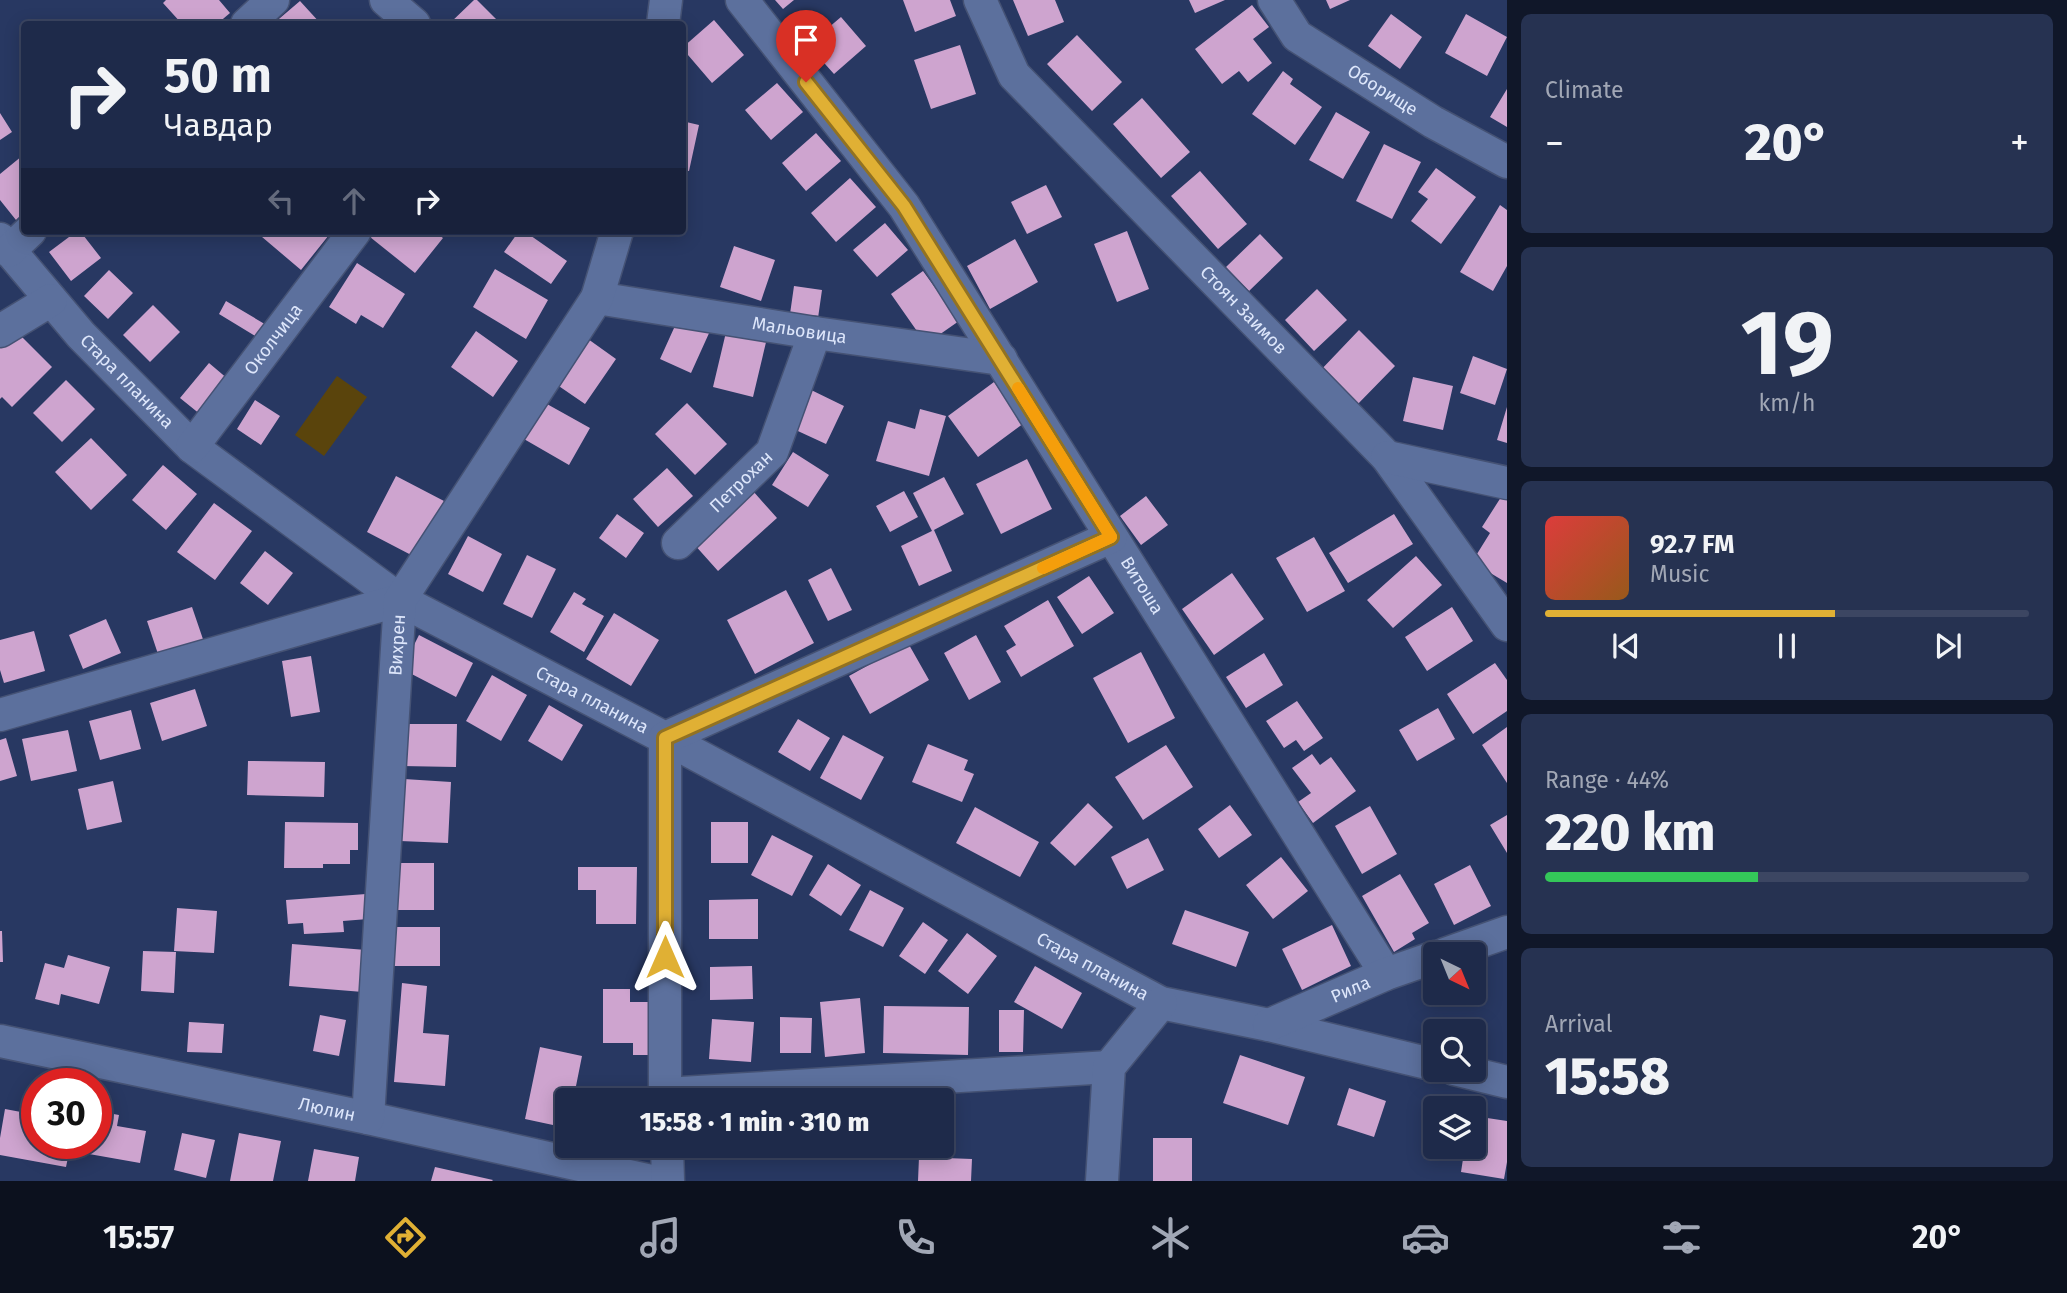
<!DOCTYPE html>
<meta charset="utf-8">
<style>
body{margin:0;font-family:"Fira Sans",sans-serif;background:#263251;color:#f1f3f6;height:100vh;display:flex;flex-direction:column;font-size:26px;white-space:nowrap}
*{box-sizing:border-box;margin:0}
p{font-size:23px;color:#a1a7b5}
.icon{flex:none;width:38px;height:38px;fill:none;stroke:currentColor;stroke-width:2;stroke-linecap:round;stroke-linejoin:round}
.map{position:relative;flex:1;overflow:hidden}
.details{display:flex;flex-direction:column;gap:14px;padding:14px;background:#101729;width:560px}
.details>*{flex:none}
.banner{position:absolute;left:21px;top:21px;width:665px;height:214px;border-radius:7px;box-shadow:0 4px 18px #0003,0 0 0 2px #3c4662;background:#1e2a4a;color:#f1f3f6;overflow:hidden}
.needle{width:46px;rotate:137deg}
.tools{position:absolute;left:1423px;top:942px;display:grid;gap:14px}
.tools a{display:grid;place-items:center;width:63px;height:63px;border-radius:7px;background:#1e2a4a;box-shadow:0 4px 18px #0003,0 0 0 2px #3c4662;font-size:35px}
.speed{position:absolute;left:21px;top:1068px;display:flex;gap:14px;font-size:35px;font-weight:700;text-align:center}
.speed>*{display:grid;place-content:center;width:91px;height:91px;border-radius:50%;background:#1e2a4a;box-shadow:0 4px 18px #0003,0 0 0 2px #3c4662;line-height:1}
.speed .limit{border:10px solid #d22;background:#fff;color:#111}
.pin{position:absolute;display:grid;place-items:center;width:60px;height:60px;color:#fff;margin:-72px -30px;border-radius:50% 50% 50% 0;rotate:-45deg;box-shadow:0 0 7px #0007}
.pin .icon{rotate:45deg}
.me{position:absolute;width:77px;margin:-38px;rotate:0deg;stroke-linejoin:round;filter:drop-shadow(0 0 5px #0008)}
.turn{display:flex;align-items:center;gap:24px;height:147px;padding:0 28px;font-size:32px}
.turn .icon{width:91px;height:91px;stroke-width:2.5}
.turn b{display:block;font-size:49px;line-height:60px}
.lanes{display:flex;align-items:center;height:66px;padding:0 28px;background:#0003;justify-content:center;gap:35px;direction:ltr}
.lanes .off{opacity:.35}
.big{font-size:52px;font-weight:800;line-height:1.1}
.details .tile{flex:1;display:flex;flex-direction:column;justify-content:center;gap:10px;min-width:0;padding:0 24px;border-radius:10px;background:#263251}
.details .dial{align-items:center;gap:0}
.dial b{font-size:91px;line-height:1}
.song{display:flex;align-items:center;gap:21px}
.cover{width:84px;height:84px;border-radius:10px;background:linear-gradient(135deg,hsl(0 70% 55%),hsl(30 70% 35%))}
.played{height:7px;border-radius:4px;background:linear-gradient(90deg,#e0b034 60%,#3c4662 60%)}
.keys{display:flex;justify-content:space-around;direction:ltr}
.heat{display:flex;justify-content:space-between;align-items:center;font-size:38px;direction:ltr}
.charge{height:10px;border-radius:5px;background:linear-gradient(90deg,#34c759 44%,#3c4662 0)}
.trip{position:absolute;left:555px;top:1088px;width:399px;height:70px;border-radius:7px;background:#1e2a4a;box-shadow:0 4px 18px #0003,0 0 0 2px #3c4662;font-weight:800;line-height:70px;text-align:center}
.menu{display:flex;height:112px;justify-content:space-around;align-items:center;background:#0c111e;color:#a1a7b5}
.menu .icon{width:49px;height:49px}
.menu .on{color:#e0b034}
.menu b{font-size:32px;color:#f1f3f6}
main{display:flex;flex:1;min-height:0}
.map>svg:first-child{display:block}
.green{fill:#5a440c}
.building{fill:#cea4cf}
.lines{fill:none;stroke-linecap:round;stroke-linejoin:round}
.minor-casing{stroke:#455274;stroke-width:35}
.minor{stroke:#5c709d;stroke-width:32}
.route-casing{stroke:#927222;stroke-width:18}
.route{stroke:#e0b034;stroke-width:12}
.slow{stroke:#f59e0b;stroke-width:12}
.labels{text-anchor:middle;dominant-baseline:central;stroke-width:7;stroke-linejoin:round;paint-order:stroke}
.street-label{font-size:18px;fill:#dde6fb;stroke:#283862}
</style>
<main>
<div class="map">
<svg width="1507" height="1181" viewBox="0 0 1507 1181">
<rect width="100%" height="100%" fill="#283862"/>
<path class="green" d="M337 376 367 397 324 456 295 435Z"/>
<path class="building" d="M166 0H219L230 13 217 24H182L163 3Z
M474 0H477L501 24H449Z
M775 0H794L783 9Z
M903 0H950L956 16 915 32Z
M1013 0H1055L1064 22 1028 36Z
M1189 0H1225L1195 13Z
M1326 0H1350L1330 9Z
M300 1 321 24H273Z
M1252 5 1269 27 1253 39 1272 63 1248 82 1239 71 1222 84 1195 49Z
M1391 14 1422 37 1400 69 1368 46Z
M1466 14 1507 37 1487 76 1445 53Z
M841 17 866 46 834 74 808 45Z
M714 20 744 55 712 83 682 48Z
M1077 35 1122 82 1092 111 1047 64Z
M960 45 976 94 931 109 914 60Z
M1283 71 1293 79 1290 84 1322 107 1295 145 1252 114Z
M777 83 803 112 771 140 745 110Z
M1507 89V127L1490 117Z
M1142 98 1190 152 1161 178 1113 124Z
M1336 112 1370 132 1343 179 1309 160Z
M0 113 12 132 0 140Z
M682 121 699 125 689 171 682 170Z
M816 133 841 161 806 191 782 163Z
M1384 144 1421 162 1392 219 1356 201Z
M22 156 24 159V212L16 220 0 200V174Z
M1436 168 1476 197 1441 244 1411 221 1428 199 1418 192Z
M1200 171 1247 224 1218 249 1171 196Z
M850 178 876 207 836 242 811 213Z
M1046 185 1062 217 1027 234 1011 202Z
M1500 205 1507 210V266L1493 291 1460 272Z
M885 223 908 250 877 277 853 250Z
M77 231H80L101 258 71 281 49 252Z
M255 231H324L329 235 301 270Z
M375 231H434L443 238 415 273 370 237Z
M519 231H524L567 261 551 284 504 252Z
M1127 231 1149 289 1117 302 1094 244Z
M1260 234 1283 258 1249 291 1226 267Z
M1015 239 1038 282 990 309 967 266Z
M734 246 775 260 761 301 720 287Z
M357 263 405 294 383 328 361 315 356 324 329 307Z
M495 269 548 300 526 339 473 307Z
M109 270 133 293 108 319 84 296Z
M923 271 959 321 926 344 891 294Z
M794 286 822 290 818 318 790 314Z
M1317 289 1347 320 1314 351 1285 320Z
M226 301 268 326 260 339 219 314Z
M153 305 180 332 150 362 123 335Z
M679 317 710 331 691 373 660 359Z
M12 327 52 367 12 407 2 397 0 399V338Z
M727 328 767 338 753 397 713 387Z
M1359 330 1395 366 1354 408 1318 373Z
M476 331 518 361 493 397 451 367Z
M581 334 616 359 585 404 550 380Z
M1473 356 1507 369 1495 405 1460 393Z
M209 363 235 385 206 419 180 398Z
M1413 377 1453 386 1443 430 1403 421Z
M66 380 95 409 62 442 33 413Z
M994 382 1024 423 978 457 948 416Z
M805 387 844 406 826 444 787 426Z
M538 399 590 428 569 465 517 435Z
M255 400 280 416 261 445 237 429Z
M687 403 727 444 695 475 655 434Z
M1507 407V443L1497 440Z
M920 409 946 416 929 476 876 461 888 421 915 429Z
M91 438 127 475 91 510 55 472Z
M793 452 829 475 808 507 772 485Z
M1027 459 1052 509 1001 534 976 484Z
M163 465 197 494 166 530 132 500Z
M667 468 693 496 658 527 633 499Z
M396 476 444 501 415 557 367 532Z
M944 477 964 514 932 531 913 493Z
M753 491 777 518 718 571 693 543Z
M904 491 918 517 890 532 876 506Z
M1503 494 1507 496V583L1472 562 1490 533 1482 527Z
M1146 496 1168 525 1141 545 1120 516Z
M214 503 252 531 215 580 177 552Z
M617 514 644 533 626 558 599 538Z
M1394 514 1413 544 1348 583 1329 553Z
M934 530 952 571 919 586 901 546Z
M468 536 502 554 483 592 448 574Z
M1314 537 1345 591 1307 612 1276 558Z
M265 551 293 573 268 605 240 583Z
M527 555 556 569 532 618 503 604Z
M1416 556 1442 585 1393 628 1367 600Z
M831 568 852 610 828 621 808 580Z
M1232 573 1264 619 1214 655 1182 609Z
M1089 576 1114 613 1082 634 1057 597Z
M786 590 814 643 755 674 727 620Z
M574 592 586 599 582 604 604 616 584 652 550 632Z
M1048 600 1074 646 1021 677 1006 651 1016 645 1004 626Z
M192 607 206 648 161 663 147 621Z
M1452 607 1473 641 1427 671 1405 637Z
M614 613 659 640 631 686 586 659Z
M106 619 121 653 83 669 69 635Z
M34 631 45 671 4 683 0 670V640Z
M419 635 473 663 456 697 402 669Z
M976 635 1001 682 969 700 944 653Z
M908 643 929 680 870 714 849 676Z
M1141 652 1175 718 1128 743 1093 678Z
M1264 653 1283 685 1246 708 1226 677Z
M311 656 320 712 291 717 282 661Z
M1495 663 1507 680V711L1473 734 1447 694Z
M492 675 527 695 501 741 466 721Z
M195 689 207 726 162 741 150 703Z
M1297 701 1323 738 1304 751 1296 740 1284 748 1266 721Z
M549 705 583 725 562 761 528 741Z
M1438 708 1455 739 1417 761 1399 730Z
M131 710 141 749 100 760 89 721Z
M798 719 830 738 810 771 778 752Z
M403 724H457L456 767 402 766Z
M1507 727V783L1482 745Z
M68 730 77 771 31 781 22 739Z
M843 735 884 757 861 800 820 778Z
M6 738 17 776 0 781V740Z
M928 744 968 760 964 770 974 774 962 802 912 782Z
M1166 745 1193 787 1143 820 1115 777Z
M1312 754 1320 765 1331 757 1356 791 1313 823 1298 802 1311 793 1292 768Z
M248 761 325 762 324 797 247 795Z
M404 779 451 782 448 843 400 841Z
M113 781 122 822 87 830 78 789Z
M1088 803 1113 827 1075 866 1050 843Z
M1230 805 1252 835 1219 858 1198 829Z
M1370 806 1397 854 1362 874 1335 826Z
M975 807 1039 842 1020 877 956 843Z
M1507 815V853L1490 825Z
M285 822 358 823V850H350V864H323V868H284Z
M711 822H748V863H711Z
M772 835 813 856 792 896 751 875Z
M1148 838 1164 870 1127 889 1111 857Z
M1281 857 1308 891 1273 919 1246 885Z
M388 863H434V910H387Z
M828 864 861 885 841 916 809 895Z
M1470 865 1491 906 1454 925 1434 884Z
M578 867H637L636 924H596V890H578Z
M1400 874 1429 923 1412 933 1415 939 1394 952 1362 896Z
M870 890 904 908 883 947 849 930Z
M366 894 368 919 343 921 344 932 304 934 303 923 288 924 286 900Z
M758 899V939H709V900Z
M177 908 217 911 214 953 174 951Z
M1185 910 1249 932 1236 967 1172 944Z
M923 922 948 940 925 974 899 956Z
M1332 925 1351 966 1302 990 1282 949Z
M391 927H440V966H391Z
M0 931H2L3 962H0Z
M967 933 997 956 968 994 938 971Z
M292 944 366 950 363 992 289 986Z
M143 951 176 952 174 993 141 991Z
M68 955 110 967 99 1004 61 994 59 1005 35 999 45 963 64 968Z
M752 966 753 999 710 1000V967Z
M1035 966 1082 993 1062 1029 1014 1002Z
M402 983 427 986 423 1033 449 1035 445 1086 394 1082Z
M603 989H630V1002H658L659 1055H633V1043H603Z
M860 998 865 1053 825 1057 820 1002Z
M884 1006 969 1007 968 1055 883 1053Z
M999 1010H1024L1023 1052H999Z
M320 1015 346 1020 339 1056 313 1051Z
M780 1017 812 1018 811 1053H780Z
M712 1019 754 1022 751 1062 709 1059Z
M189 1022 224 1024 222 1053 187 1052Z
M540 1047 582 1056 573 1101H567V1128L525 1119Z
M1240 1055 1305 1077 1288 1125 1223 1103Z
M1349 1088 1386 1101 1374 1137 1337 1125Z
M5 1109 37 1115V1143H71L66 1167 0 1155V1138Z
M97 1111 119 1115 117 1126 146 1131 140 1163 89 1154 91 1143H96Z
M1474 1116 1507 1121V1162L1504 1179 1461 1172 1465 1146H1474Z
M182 1133 215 1140 206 1178 174 1170Z
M239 1133 281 1141 273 1181H230Z
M1153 1138H1192V1181H1153Z
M314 1149 359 1157 355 1181H308Z
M919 1157 972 1159 971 1181H918Z
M435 1167 493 1180 492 1181H431Z"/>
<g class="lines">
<g class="minor-casing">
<g id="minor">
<path d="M386 0 414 24"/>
<path id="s1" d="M742 0 904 206 1386 974"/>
<path id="s2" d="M980 0 1014 75 1387 457 1507 625"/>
<path id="s3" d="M1274 0 1297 36 1433 122 1507 162"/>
<path d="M247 24 273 0"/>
<path d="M663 24 666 0"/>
<path id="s4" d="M0 239 81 335 192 447 400 600 665 738 1161 1003 1269 1025 1435 1065"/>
<path d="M9 251 30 231"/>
<path id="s5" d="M597 298 815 333 1001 359"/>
<path d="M0 331 51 300"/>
<path id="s6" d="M192 447 355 231"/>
<path d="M1387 457 1507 483"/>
<path id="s7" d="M678 543 772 452 815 333"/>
<path d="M0 715 400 600"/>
<path d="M1445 954 1507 932"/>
<path id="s8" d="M1269 1025 1386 974 1435 957"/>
<path id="s9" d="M0 1041 368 1118 652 1181"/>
<path d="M1454 1069 1507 1082"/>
<path d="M665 1094 1109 1067"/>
<path d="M665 1101V738L1111 537"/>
<path id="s10" d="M368 1118 400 600 597 298 617 231"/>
<path d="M667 1146 668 1181"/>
<path d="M1102 1181 1109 1067 1161 1003"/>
</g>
</g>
<use href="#minor" class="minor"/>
</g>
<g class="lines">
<g class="route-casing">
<path id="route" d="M665 957V738L1111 537 904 206 806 82"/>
</g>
<use href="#route" class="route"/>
<path class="slow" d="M1018 388 1111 537 1043 568"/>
</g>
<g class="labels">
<g class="street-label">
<text stroke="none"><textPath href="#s3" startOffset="144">Оборище</textPath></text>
<text stroke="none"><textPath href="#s2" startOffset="411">Стоян Заимов</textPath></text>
<text stroke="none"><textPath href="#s5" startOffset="205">Мальовица</textPath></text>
<text stroke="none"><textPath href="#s6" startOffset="135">Околчица</textPath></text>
<text stroke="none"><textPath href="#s4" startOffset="191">Стара планина</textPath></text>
<text stroke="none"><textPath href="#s7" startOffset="88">Петрохан</textPath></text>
<text stroke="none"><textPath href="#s1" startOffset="710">Витоша</textPath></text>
<text stroke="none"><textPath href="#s10" startOffset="474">Вихрен</textPath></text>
<text stroke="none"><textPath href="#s4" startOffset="758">Стара планина</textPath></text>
<text stroke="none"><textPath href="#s4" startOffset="1325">Стара планина</textPath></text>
<text stroke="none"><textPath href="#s8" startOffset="89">Рила</textPath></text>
<text stroke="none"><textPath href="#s9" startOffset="334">Люлин</textPath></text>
</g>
</g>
</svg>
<div class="tools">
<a><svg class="needle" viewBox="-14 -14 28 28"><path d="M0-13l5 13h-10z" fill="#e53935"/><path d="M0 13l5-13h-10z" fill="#a1a7b5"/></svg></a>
<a><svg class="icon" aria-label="search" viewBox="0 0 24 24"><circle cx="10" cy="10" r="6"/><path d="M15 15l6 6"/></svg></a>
<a><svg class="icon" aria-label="layers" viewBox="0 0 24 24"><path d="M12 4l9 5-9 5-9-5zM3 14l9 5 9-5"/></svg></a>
</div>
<div class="speed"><div class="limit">30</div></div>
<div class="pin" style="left:806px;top:82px;background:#d93025"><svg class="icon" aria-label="arrive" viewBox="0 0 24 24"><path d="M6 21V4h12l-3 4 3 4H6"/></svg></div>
<svg class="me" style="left:665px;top:957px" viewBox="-20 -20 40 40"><path d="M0-17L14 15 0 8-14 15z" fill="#e0b034" stroke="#fff" stroke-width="4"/></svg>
<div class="trip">15:58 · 1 min · 310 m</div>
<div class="banner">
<div class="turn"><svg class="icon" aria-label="right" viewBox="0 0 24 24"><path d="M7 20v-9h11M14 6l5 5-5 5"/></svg><div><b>50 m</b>Чавдар</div></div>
<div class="lanes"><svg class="icon off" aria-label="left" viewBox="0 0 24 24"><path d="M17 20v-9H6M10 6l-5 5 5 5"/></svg><svg class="icon off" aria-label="ahead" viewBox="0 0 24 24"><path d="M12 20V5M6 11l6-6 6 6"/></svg><svg class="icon" aria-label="right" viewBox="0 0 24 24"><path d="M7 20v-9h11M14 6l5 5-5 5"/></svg></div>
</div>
</div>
<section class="details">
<div class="tile"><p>Climate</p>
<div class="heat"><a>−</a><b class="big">20°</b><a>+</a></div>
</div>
<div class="tile dial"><b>19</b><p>km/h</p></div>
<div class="tile">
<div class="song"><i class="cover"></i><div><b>92.7 FM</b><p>Music</p></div></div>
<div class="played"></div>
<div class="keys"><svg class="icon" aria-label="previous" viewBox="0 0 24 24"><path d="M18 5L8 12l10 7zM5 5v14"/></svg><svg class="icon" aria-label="pause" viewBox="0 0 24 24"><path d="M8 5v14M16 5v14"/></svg><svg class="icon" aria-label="next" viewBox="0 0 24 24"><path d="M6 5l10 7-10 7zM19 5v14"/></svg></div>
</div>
<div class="tile"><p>Range · 44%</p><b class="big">220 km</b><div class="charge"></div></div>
<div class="tile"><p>Arrival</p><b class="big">15:58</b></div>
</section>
</main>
<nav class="menu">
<b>15:57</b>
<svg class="icon on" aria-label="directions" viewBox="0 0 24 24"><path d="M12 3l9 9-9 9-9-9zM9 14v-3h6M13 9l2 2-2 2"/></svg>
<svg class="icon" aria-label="music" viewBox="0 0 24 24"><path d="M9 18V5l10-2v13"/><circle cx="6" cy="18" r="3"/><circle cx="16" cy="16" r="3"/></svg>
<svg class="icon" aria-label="phone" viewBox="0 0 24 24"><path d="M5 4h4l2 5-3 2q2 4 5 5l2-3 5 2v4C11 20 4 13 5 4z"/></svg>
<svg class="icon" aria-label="climate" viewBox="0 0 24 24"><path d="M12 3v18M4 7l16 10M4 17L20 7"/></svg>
<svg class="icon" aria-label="car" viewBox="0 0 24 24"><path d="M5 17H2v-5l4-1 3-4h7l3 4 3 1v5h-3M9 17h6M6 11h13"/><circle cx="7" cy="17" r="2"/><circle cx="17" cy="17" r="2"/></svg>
<svg class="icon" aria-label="filters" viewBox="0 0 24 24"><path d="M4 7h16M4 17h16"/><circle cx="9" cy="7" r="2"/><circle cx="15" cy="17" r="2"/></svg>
<b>20°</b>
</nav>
